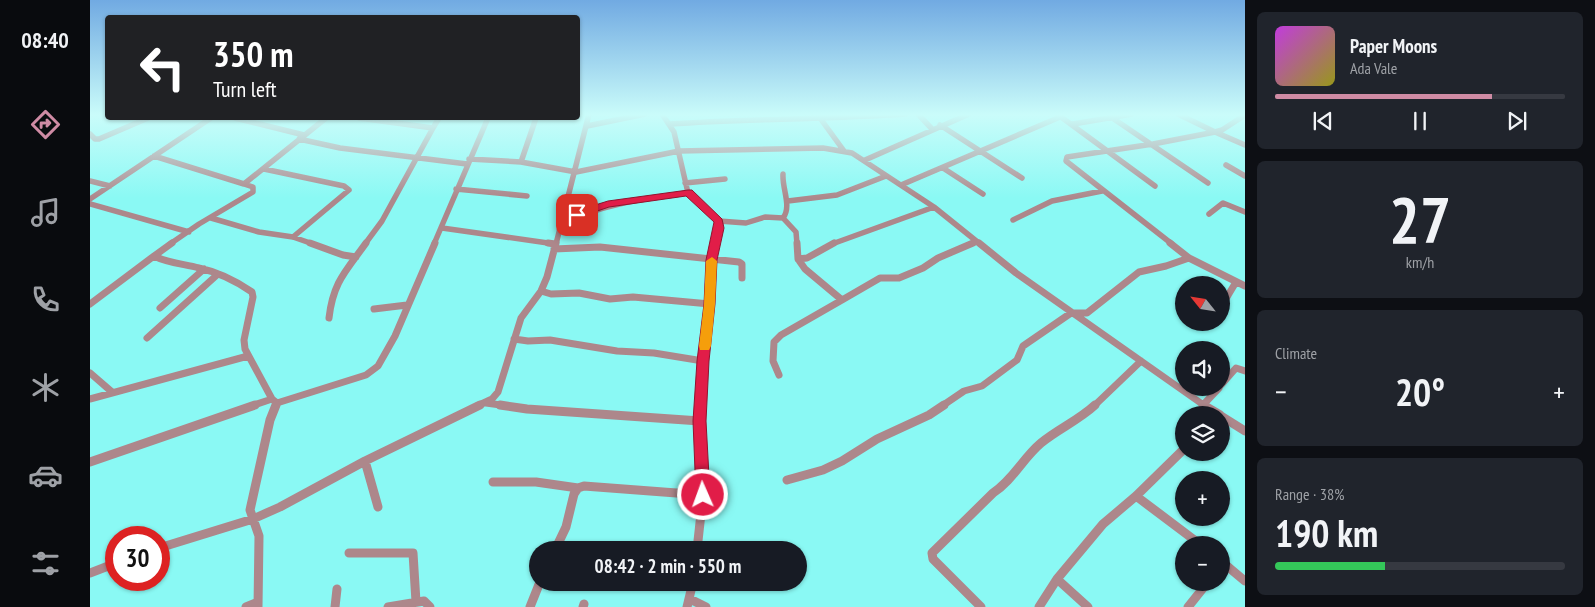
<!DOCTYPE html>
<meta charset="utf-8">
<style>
body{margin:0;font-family:"PT Sans Narrow",sans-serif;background:#20242c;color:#f1f3f6;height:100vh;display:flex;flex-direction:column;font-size:19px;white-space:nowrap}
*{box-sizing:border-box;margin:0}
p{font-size:16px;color:#9ea1a6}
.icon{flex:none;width:28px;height:28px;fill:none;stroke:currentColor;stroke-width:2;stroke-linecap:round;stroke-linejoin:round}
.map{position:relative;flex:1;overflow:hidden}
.sheet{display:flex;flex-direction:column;gap:12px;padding:12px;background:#0d0f14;width:350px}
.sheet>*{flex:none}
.top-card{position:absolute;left:15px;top:15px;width:475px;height:105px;border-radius:5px;box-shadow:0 1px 4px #0004;background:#202124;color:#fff;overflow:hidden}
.needle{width:32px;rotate:300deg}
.buttons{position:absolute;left:1085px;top:276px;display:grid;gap:10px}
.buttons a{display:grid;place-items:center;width:55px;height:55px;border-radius:50%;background:#171b24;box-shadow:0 1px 4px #0004;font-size:25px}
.speed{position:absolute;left:15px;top:526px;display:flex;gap:10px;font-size:25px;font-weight:700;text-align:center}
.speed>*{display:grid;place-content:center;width:65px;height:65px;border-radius:50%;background:#171b24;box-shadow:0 1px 4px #0004;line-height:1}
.speed .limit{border:8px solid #d22;background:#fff;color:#111}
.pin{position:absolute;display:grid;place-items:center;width:42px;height:42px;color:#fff;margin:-21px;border-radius:10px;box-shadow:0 2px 8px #0006}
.me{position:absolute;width:55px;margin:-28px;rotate:358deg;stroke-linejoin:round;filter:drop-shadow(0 0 4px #0008)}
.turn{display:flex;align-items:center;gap:18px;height:105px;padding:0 25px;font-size:22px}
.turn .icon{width:65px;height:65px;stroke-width:2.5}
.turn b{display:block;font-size:35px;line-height:42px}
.big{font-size:38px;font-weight:700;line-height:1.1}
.sheet .widget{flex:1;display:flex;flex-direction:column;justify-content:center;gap:8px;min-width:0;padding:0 18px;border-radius:8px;background:#20242c}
.sheet .dial{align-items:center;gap:0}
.dial b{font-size:65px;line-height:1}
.song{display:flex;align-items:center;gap:15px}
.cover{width:60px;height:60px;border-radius:8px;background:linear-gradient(135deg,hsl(290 70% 55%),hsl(60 70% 35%))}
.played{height:5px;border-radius:2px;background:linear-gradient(90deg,#cf8ba4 75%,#363941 75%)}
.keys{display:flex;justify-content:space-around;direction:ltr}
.heat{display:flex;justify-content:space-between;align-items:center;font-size:28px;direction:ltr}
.charge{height:8px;border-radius:4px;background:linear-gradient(90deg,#34c759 38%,#363941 0)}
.trip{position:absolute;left:439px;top:541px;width:278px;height:50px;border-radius:25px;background:#171b24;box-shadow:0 1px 4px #0004;font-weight:700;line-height:50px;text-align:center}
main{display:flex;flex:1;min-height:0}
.tab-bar{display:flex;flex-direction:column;width:90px;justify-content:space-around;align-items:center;background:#090b0e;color:#9ea1a6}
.tab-bar .icon{width:35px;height:35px}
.tab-bar .selected{color:#cf8ba4}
.tab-bar b{font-size:22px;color:#f1f3f6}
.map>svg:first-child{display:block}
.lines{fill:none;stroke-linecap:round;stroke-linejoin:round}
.minor-far2{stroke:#ad878b;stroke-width:5.5}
.minor-far1{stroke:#ad878b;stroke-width:7}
.minor{stroke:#ad878b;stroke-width:9}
.route{fill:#e11d48;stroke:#92132f}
.slow{fill:#f59e0b}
</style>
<main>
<nav class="tab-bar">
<b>08:40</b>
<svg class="icon selected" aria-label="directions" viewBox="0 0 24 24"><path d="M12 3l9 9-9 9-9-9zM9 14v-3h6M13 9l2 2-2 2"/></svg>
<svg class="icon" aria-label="music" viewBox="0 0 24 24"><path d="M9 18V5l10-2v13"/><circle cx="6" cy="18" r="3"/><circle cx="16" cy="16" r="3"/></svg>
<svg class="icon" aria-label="phone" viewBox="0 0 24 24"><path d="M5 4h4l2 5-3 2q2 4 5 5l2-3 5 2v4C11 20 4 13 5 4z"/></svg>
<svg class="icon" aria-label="climate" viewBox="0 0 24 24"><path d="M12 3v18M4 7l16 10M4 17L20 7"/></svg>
<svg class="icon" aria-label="car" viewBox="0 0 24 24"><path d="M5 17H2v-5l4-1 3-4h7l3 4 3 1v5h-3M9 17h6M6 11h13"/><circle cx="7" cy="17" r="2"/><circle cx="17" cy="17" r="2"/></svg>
<svg class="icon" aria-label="filters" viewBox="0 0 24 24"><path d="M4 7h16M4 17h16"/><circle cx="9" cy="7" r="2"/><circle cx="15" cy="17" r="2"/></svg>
</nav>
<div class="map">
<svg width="1155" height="607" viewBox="0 0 1155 607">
<rect width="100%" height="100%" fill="#8af9f4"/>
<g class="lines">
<path class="minor-far2" d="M572 114 584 132 598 193 629 221 625 244
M828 114 842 129
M967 114 1065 186
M1155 115 1132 130 1125 132 1155 145
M1021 117 1118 183
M145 118 214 135
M269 118 343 128 349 118
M730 118 754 151
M580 124C659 119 737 119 816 114
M983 124 1042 114
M850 125 932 178
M497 126 555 114
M0 134 5 139H9L58 118
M209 139 250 148 377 164
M64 156 154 184
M379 159 431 162 486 172 589 151 733 148 762 153 844 207 890 244
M775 160 879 114
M431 162 446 118
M1136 165 1155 176
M853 168 893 194
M174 169 254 186 259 190 203 237
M693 174C692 189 702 206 693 218
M0 181 20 186
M595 183 635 179
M811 185 970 117
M366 189 437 196
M0 199 121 118
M698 201 747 195 796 176
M0 204 99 232
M1119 214 1133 203 1155 212
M121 218 169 232 203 237 223 244
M923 220 962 201 1012 191
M629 221 656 223 675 217 693 218 706 232 707 244
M470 225C510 204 553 199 598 193
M352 228 465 244
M80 244 109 224 163 192V187L154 184 236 118
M275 244 292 221 343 128
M344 244 398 118
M466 244 499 114
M742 244 844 207
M880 244 886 242
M1082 244 976 161 977 157 1063 144 1125 132 1088 114"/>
<path class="minor-far1" d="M82 243 64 256C78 263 94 264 109 268 128 272 146 281 162 292L163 297 154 340 155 349 182 399 187 403 186 406
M220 243 253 255 266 257
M458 243 465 244
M707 243 708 259 715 269 752 300 790 278H809L833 268 848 258 883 243
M889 243 926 273 1115 406
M1080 243 1099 258 1155 286
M464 249 510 247 649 262 652 264V278
M708 259 717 258 744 243
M451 291 461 294 489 293 520 299 543 297 620 304
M1134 302 1146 282
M0 304 64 256
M70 308 114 269
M284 309 317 305
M239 318C243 282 256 271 276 243
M57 338 128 274
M424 339 438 341 460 340 527 351 564 353 613 361
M0 373 22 392
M689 375 683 361 684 342 691 335 752 300
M1131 385 1146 368 1155 371
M0 399 158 356
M187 403 276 375 288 366 305 336 345 243
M396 403 418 406
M1113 405 1129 388
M161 406 182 399
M387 406 402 399 408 392 431 318 451 291 457 277 466 243
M611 406 622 260 626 243
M852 406 874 391 892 386 927 360 933 346 981 313H997L1049 272 1076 266 1099 258
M1004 406 1051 361"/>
<path class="minor" d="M410 405 437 409 610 421
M1113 405 1130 415
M1131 416 1155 431
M275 461 288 507
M0 462 165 405
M697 480 733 470 752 461 787 439 839 415 854 405
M403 482H446L488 488
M1046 496 1111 545
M69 548 163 519 190 507 275 461 390 405
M465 550 476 527 484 494 488 488 494 486 613 495
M607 550 613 495 611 405
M259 553H323L326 602
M1131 561 1155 581
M0 573 26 563
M967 579 998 607
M600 599 616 607
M156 607 168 602
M168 607 169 536 160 510 180 420 186 405
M245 607 247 589
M298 607 334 601 340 607
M440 607 450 582
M493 607 494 604
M597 607 603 582
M891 607 843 559 842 553 903 493C923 480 933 458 951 443 968 429 989 420 1005 405
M949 607 967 579 1013 524 1046 496 1094 449
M1098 607 1118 582"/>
</g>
<linearGradient id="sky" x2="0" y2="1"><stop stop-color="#71aae2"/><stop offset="0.58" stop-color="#cafcfa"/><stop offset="1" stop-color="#cafcfa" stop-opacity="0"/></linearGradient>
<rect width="1155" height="198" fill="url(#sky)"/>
<path class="route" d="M598 190H602L632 219 634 228 627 260 625 304 619 361 616 421 620 495 618 500 613 502 608 500 606 495 603 421 607 361 614 304 616 260 624 222 596 196 519 207 487 218 482 215 483 212 518 201Z"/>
<path class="slow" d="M622 257 627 261 625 304 621 346 619 350H610L609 346 614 304 616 261Z"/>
</svg>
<div class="buttons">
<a><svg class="needle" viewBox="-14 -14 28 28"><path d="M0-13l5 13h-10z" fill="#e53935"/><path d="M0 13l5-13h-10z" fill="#9ea1a6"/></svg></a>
<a><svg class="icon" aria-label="sound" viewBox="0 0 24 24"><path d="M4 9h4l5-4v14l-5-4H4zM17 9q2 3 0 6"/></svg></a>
<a><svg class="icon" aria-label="layers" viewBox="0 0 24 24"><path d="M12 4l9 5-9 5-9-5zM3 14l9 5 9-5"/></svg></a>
<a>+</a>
<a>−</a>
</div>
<div class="speed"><div class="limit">30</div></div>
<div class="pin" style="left:487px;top:215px;background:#d93025"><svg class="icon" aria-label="arrive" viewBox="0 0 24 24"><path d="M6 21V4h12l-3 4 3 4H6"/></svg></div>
<svg class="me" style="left:613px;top:495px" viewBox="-20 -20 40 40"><circle r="17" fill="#e11d48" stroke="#fff" stroke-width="3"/><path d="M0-11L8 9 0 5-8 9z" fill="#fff"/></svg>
<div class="trip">08:42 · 2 min · 550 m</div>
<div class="top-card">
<div class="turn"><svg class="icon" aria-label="left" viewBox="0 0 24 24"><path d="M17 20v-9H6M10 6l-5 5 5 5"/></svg><div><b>350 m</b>Turn left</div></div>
</div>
</div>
<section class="sheet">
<div class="widget">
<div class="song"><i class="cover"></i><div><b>Paper Moons</b><p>Ada Vale</p></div></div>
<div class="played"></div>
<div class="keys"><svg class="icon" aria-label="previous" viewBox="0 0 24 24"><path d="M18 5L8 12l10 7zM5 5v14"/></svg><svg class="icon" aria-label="pause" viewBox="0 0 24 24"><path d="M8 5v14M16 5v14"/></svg><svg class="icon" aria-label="next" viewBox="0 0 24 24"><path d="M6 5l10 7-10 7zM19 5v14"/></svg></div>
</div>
<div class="widget dial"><b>27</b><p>km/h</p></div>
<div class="widget"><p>Climate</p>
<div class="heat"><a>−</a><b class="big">20°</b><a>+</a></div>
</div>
<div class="widget"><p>Range · 38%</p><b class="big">190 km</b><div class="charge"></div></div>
</section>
</main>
